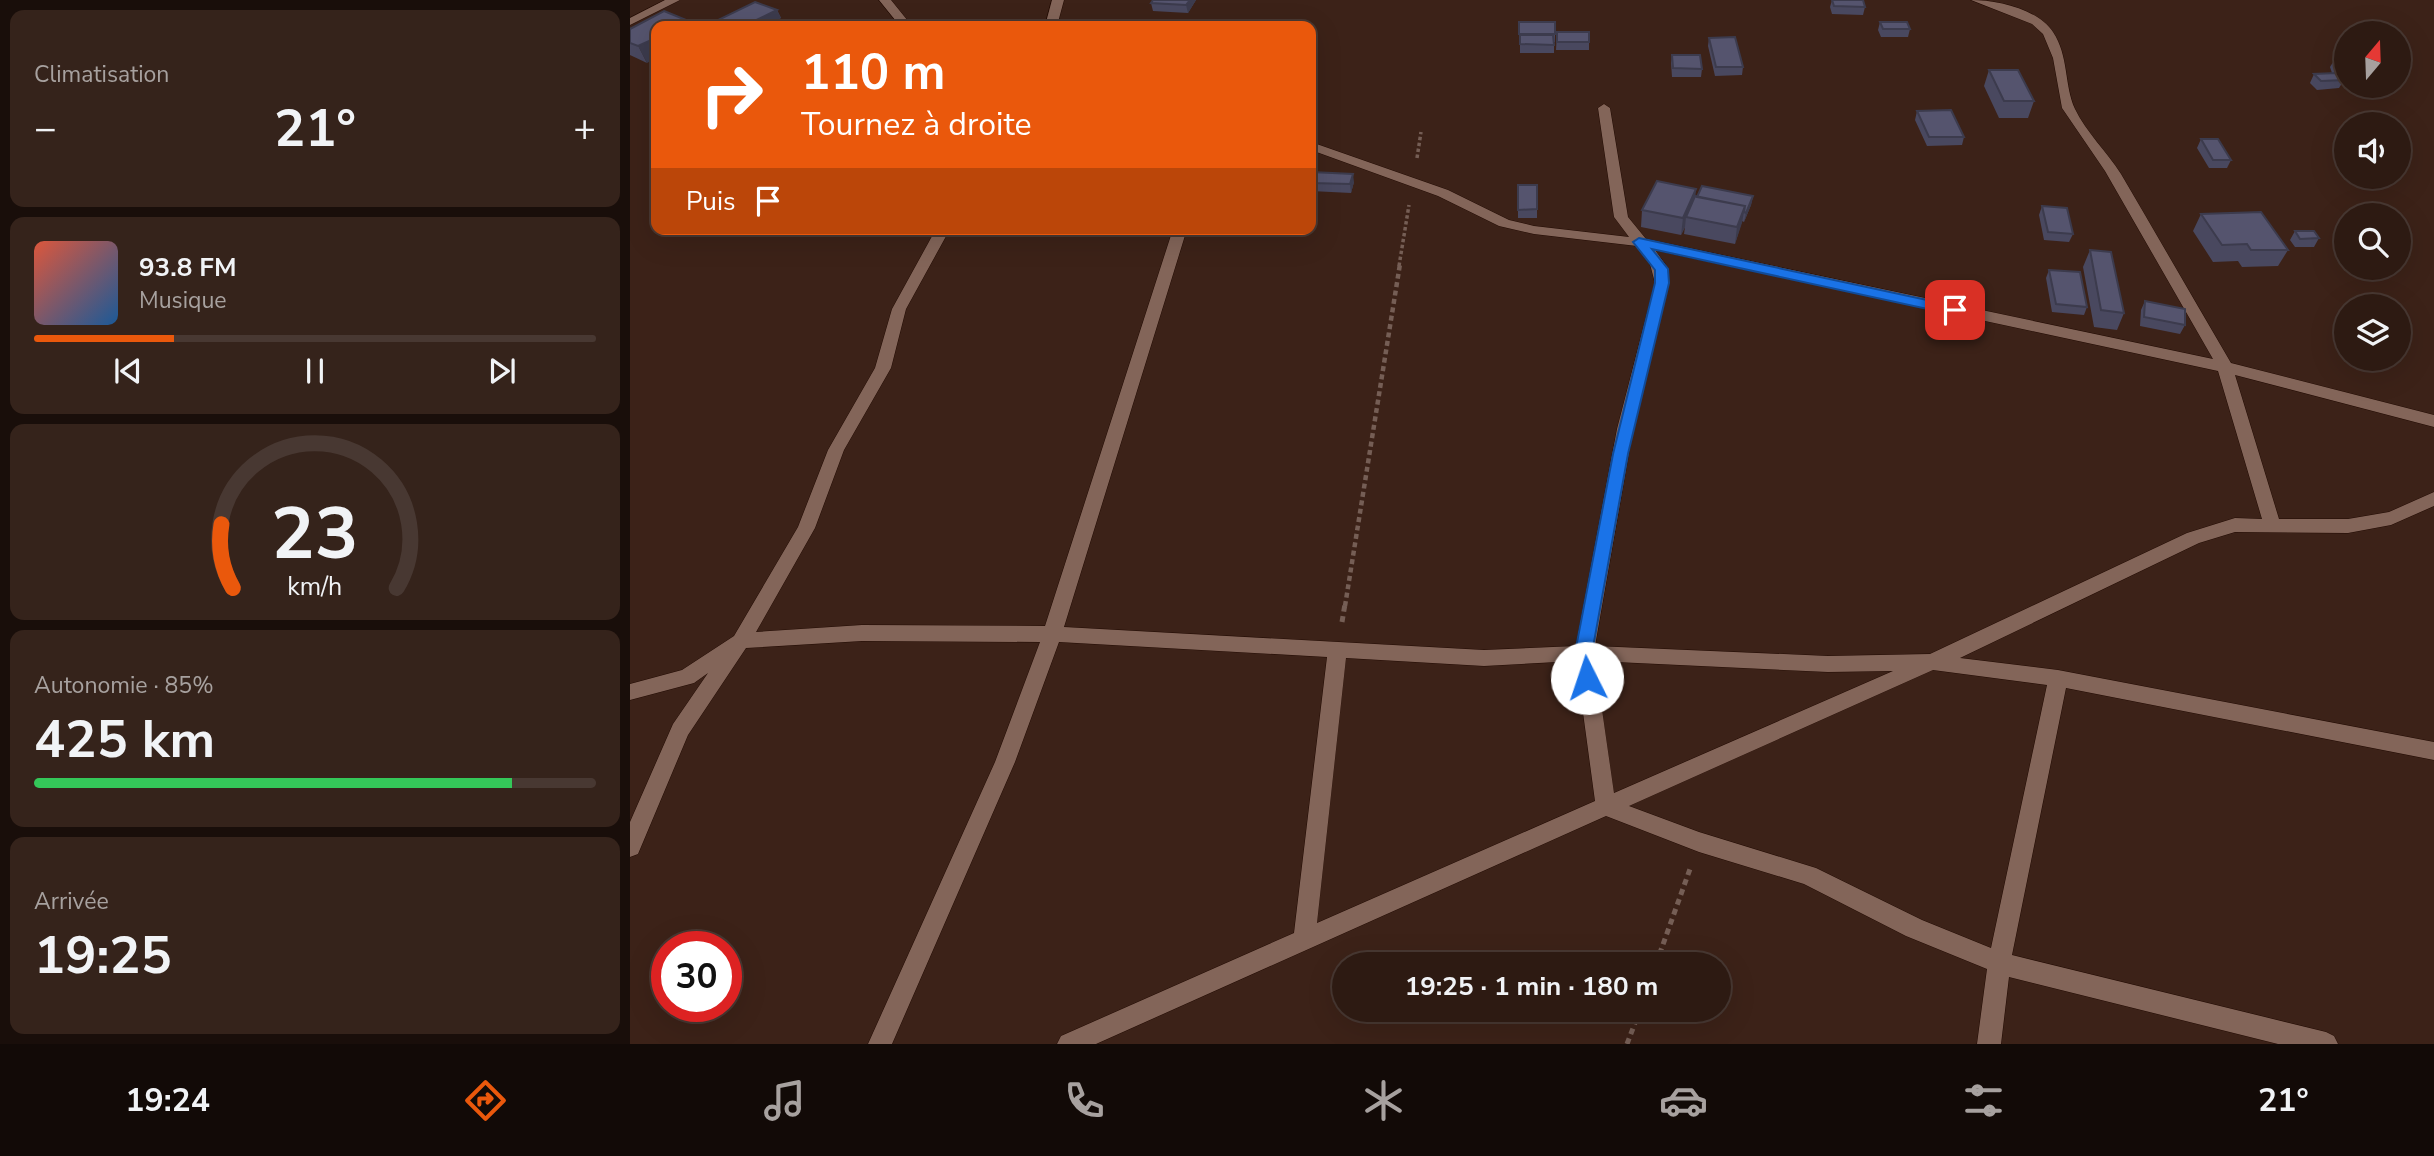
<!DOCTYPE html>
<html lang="fr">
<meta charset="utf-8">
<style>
body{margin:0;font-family:"Nunito Sans",sans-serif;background:#35231b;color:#f1f3f6;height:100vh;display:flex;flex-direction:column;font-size:26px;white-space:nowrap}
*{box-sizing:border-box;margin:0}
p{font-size:23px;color:#a7a19f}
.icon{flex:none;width:38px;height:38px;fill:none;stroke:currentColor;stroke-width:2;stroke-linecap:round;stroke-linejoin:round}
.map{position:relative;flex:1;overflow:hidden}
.details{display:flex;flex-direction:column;gap:10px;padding:10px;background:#190e0a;width:630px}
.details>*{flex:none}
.top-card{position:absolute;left:21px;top:21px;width:665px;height:214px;border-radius:14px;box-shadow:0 7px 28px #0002,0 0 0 2px #483832;background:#ea580c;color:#fff;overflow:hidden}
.needle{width:46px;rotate:19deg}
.tools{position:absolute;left:1704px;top:21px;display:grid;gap:14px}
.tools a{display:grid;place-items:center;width:77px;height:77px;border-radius:50%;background:#2d1a12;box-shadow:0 7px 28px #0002,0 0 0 2px #483832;font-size:35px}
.speed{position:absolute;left:21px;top:931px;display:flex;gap:14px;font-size:35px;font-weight:700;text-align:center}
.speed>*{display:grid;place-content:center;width:91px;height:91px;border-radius:50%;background:#2d1a12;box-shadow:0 7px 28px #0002,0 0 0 2px #483832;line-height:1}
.speed .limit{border:10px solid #d22;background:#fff;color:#111}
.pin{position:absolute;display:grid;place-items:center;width:60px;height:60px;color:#fff;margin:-30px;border-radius:14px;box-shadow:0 4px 10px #0006}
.me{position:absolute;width:77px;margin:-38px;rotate:356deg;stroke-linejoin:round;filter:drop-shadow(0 0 5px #0008)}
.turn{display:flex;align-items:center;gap:24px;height:147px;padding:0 35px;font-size:32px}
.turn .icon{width:91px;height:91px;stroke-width:2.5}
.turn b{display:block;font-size:49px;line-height:60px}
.then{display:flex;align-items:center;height:66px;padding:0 35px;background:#0003;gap:14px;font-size:26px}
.big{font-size:52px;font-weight:700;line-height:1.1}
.details .widget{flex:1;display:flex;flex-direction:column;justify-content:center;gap:10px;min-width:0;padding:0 24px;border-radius:14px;background:#35231b}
.details .dial{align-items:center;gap:0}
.dial svg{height:182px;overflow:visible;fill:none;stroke:#483832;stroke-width:7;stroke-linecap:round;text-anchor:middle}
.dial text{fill:#f1f3f6;stroke:none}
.song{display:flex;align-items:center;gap:21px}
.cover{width:84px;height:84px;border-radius:10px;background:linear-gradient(135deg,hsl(10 70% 55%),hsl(210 70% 35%))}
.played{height:7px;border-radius:4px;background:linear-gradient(90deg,#ea580c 25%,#483832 25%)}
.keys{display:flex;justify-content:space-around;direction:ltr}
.heat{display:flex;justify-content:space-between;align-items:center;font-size:38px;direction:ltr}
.charge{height:10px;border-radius:5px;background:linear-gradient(90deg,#34c759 85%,#483832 0)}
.trip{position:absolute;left:702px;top:952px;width:399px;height:70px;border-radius:35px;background:#2d1a12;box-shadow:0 7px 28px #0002,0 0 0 2px #483832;font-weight:700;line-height:70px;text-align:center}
.tabs{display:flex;height:112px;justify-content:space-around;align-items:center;background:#120a07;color:#a7a19f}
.tabs .icon{width:49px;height:49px}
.tabs .selected{color:#ea580c}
.tabs b{font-size:32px;color:#f1f3f6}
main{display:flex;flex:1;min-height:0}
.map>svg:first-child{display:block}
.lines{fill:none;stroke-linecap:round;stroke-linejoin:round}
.street-casing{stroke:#220b03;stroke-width:1}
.path-far2{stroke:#755e55;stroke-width:3.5;stroke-dasharray:3.5 2.5;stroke-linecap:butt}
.path-far1{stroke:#755e55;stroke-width:4.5;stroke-dasharray:5 3.5;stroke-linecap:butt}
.path{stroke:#755e55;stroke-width:5;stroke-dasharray:6 4.5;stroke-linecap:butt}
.street{fill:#836559;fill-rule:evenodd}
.wall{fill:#49485f}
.shaded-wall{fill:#3c3b4d}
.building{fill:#55546e;stroke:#3c3b4d;stroke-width:2}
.route{fill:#1a73e8;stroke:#114b97;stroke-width:2}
</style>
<main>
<section class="details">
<div class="widget"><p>Climatisation</p>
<div class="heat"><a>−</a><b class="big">21°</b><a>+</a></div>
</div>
<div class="widget">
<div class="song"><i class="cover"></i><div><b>93.8 FM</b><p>Musique</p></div></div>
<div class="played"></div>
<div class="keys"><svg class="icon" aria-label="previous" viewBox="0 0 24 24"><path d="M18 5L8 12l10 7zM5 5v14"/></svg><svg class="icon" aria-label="pause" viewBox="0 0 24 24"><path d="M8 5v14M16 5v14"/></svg><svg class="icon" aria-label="next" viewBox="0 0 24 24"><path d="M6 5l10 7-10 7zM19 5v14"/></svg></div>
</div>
<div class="widget dial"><svg viewBox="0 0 100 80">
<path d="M14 69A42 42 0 1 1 86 69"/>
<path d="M14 69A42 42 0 0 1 9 41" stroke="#ea580c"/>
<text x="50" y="56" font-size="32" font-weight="700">23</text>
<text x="50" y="72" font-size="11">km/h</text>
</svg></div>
<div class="widget"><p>Autonomie · 85%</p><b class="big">425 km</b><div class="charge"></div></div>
<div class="widget"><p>Arrivée</p><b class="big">19:25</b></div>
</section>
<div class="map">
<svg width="1804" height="1044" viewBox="0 0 1804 1044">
<rect width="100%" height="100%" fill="#3c2218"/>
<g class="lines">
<g class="street-casing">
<path id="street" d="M35 0H50L0 25V18Z
M249 0H261L282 26H270Z
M422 0H434L427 26H415Z
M1341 0C1367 0 1408 9 1423 32 1439 56 1434 85 1445 109 1456 132 1477 152 1491 174 1528 237 1564 300 1601 363L1804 415V427L1605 375 1649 519H1718L1759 512 1804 492V506L1761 525 1718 533 1605 532 1569 543 1330 658 1428 670 1804 742V760L1436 688 1382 955 1696 1032 1704 1036 1708 1044H1648L1379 977 1371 1044H1347L1357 969 1276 936 1174 884 1069 852 976 816 466 1044H427L431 1036 664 933 697 657 429 642 385 762 262 1044H238L365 762 410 642 232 641 116 648 58 735 8 854 0 857V822L43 724 78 673 64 683 0 700V684L52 670 104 636 168 527 198 450 245 368 262 309 306 229H320L276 309 261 368 214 450 185 528 126 632 232 625 415 626 543 229H557L434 627 854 650 946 646 987 429 1025 283 1020 264 1007 246 904 234 869 226 808 196 681 150V142L818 190 879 220 904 226 999 237 984 217 968 108 974 104 980 108 998 217 1016 239 1583 359 1475 171 1432 108 1423 58 1413 34 1402 24ZM1025 250 1588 371 1632 519 1605 518 1557 533 1300 654 1198 656 965 646 1003 429 1039 283 1035 264ZM716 658 854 666 946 661 965 801 687 923ZM965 661 1198 672 1263 671 984 793ZM1303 670 1417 685 1361 948 1292 920 1186 868 1069 832 999 806Z"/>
</g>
<path class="path-far2" d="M787 158 791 132
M769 266 779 205"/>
<path class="path-far1" d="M715 606 770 264"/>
<path class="path" d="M712 622 715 604
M1026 964 1060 869
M997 1044 1010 1010"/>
<use href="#street" class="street"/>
</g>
<path class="wall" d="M523 0H566L558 13 523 11 521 3Z
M1202 0 1235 7 1233 15 1202 14 1200 7Z
M147 10 151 18 134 26H92L88 20Z
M889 22H925V42H924V53H890V42H889Z
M1250 22 1280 29 1278 37H1251L1248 30Z
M0 29 17 63 0 55Z
M927 32 959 42V50H926Z
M1079 38 1113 67 1112 75 1085 76 1078 46Z
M1042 55 1072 69 1071 77H1042L1041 63Z
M1705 59 1717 60V72L1715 75 1707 74 1714 80 1709 88 1687 90 1680 83 1684 74 1702 73 1700 67Z
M1359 70 1404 101 1398 118H1369L1354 86Z
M1287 111 1334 137 1332 145 1297 146 1285 120Z
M1571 139 1601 160 1597 168H1579L1567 148Z
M681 172 724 182 721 193 681 191Z
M888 185H907V218H888Z
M1065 196H1123L1121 205 1114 222 1112 221 1105 244 1054 234 1055 227 1051 235 1011 227 1012 210Z
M1412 206 1443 234 1439 242 1414 240 1409 215Z
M1571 214 1658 250 1648 266 1612 267 1608 261 1583 262 1563 231Z
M1665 231 1689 238 1684 247H1665L1660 240Z
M1460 250 1494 313 1487 330 1464 327 1453 267Z
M1419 270 1457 307 1454 315 1422 312 1416 278Z
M1515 301 1555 325 1550 334 1510 326 1511 310Z"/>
<path class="shaded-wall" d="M560 0H566L558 13 556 5Z
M147 10 151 18 134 26H114Z
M61 22 63 26H51Z
M26 38V58L17 63 8 46Z
M723 174 724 182 721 193 720 184Z
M1066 189 1065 202 1056 217 1055 227 1051 235 1053 218Z
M1123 196 1121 205 1114 222 1116 213Z
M1115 206 1112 223 1105 244 1107 227Z"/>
<path class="building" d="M523 0H560L556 5 521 3Z
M1202 0H1233L1235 7 1204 6Z
M125 2 147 10 114 26H105L88 20Z
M34 11 61 22 51 26H26V38L8 46 0 43V29Z
M889 22H925V34H889Z
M1250 22H1277L1280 29H1253Z
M927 32H959V42H927Z
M890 35H923L924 45 890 44Z
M1105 37 1113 67H1086L1079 38Z
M1042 55H1070L1072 69 1043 68Z
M1705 59 1717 60V66L1706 65Z
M1359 70H1388L1404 101H1374Z
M1706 73 1714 80 1691 81 1684 74Z
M1321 110 1334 137H1299L1287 111Z
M1571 139H1588L1601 160H1583Z
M681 172 723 174 720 184 681 183Z
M1027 181 1066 189 1053 218 1012 210Z
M888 185H907V209L888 210Z
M1072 186 1123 196 1116 213 1114 212 1115 206 1067 197Z
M1065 196 1115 206 1107 227 1056 217Z
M1412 206 1437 208 1443 234 1418 232Z
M1631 212 1658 250H1621L1617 244 1592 245 1571 214Z
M1665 231H1684L1689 238 1670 239Z
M1460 250 1481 252 1494 313 1471 310Z
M1419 270 1450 272 1457 307 1426 304Z
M1515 301 1555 309V325L1514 317Z"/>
<path class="route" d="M1009 238 1325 306 1332 310 1325 315 1022 249 1038 269 1039 283 998 454 962 653 966 678 964 684 957 686 951 684 945 653 983 454 1025 283V270L1003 242Z"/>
</svg>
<div class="tools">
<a><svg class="needle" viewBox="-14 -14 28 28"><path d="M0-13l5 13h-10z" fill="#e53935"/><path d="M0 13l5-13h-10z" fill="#a7a19f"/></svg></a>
<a><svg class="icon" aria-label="sound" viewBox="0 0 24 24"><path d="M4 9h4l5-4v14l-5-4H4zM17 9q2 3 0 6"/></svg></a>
<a><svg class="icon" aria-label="search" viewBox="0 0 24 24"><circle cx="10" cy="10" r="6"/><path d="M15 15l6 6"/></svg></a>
<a><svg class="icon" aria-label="layers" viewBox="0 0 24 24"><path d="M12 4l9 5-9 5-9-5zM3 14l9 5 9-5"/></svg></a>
</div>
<div class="speed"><div class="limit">30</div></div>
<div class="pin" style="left:1325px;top:310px;background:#d93025"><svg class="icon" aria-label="arrive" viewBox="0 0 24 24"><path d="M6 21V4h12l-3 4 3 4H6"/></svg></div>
<svg class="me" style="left:957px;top:678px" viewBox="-20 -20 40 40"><circle r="19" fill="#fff"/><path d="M0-13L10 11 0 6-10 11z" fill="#1a73e8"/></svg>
<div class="trip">19:25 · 1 min · 180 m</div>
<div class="top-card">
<div class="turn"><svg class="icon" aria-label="right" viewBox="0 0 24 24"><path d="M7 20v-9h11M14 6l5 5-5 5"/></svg><div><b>110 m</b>Tournez à droite</div></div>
<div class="then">Puis<svg class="icon" aria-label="arrive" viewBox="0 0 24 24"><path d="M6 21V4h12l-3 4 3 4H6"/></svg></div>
</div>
</div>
</main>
<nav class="tabs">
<b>19:24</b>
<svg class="icon selected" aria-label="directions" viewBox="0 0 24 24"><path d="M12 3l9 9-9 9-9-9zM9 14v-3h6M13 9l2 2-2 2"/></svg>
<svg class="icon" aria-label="music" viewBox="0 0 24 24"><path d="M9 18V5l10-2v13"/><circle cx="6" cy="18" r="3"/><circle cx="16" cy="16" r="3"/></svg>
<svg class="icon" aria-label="phone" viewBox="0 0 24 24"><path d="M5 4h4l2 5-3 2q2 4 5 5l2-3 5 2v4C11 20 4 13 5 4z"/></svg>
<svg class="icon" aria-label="climate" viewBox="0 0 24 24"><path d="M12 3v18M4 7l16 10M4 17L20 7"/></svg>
<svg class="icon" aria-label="car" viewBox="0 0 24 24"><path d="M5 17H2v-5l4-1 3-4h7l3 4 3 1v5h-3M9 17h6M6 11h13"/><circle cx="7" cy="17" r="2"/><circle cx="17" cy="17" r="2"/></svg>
<svg class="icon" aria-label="filters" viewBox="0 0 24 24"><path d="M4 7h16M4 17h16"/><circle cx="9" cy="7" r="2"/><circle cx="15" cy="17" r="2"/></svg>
<b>21°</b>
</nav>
